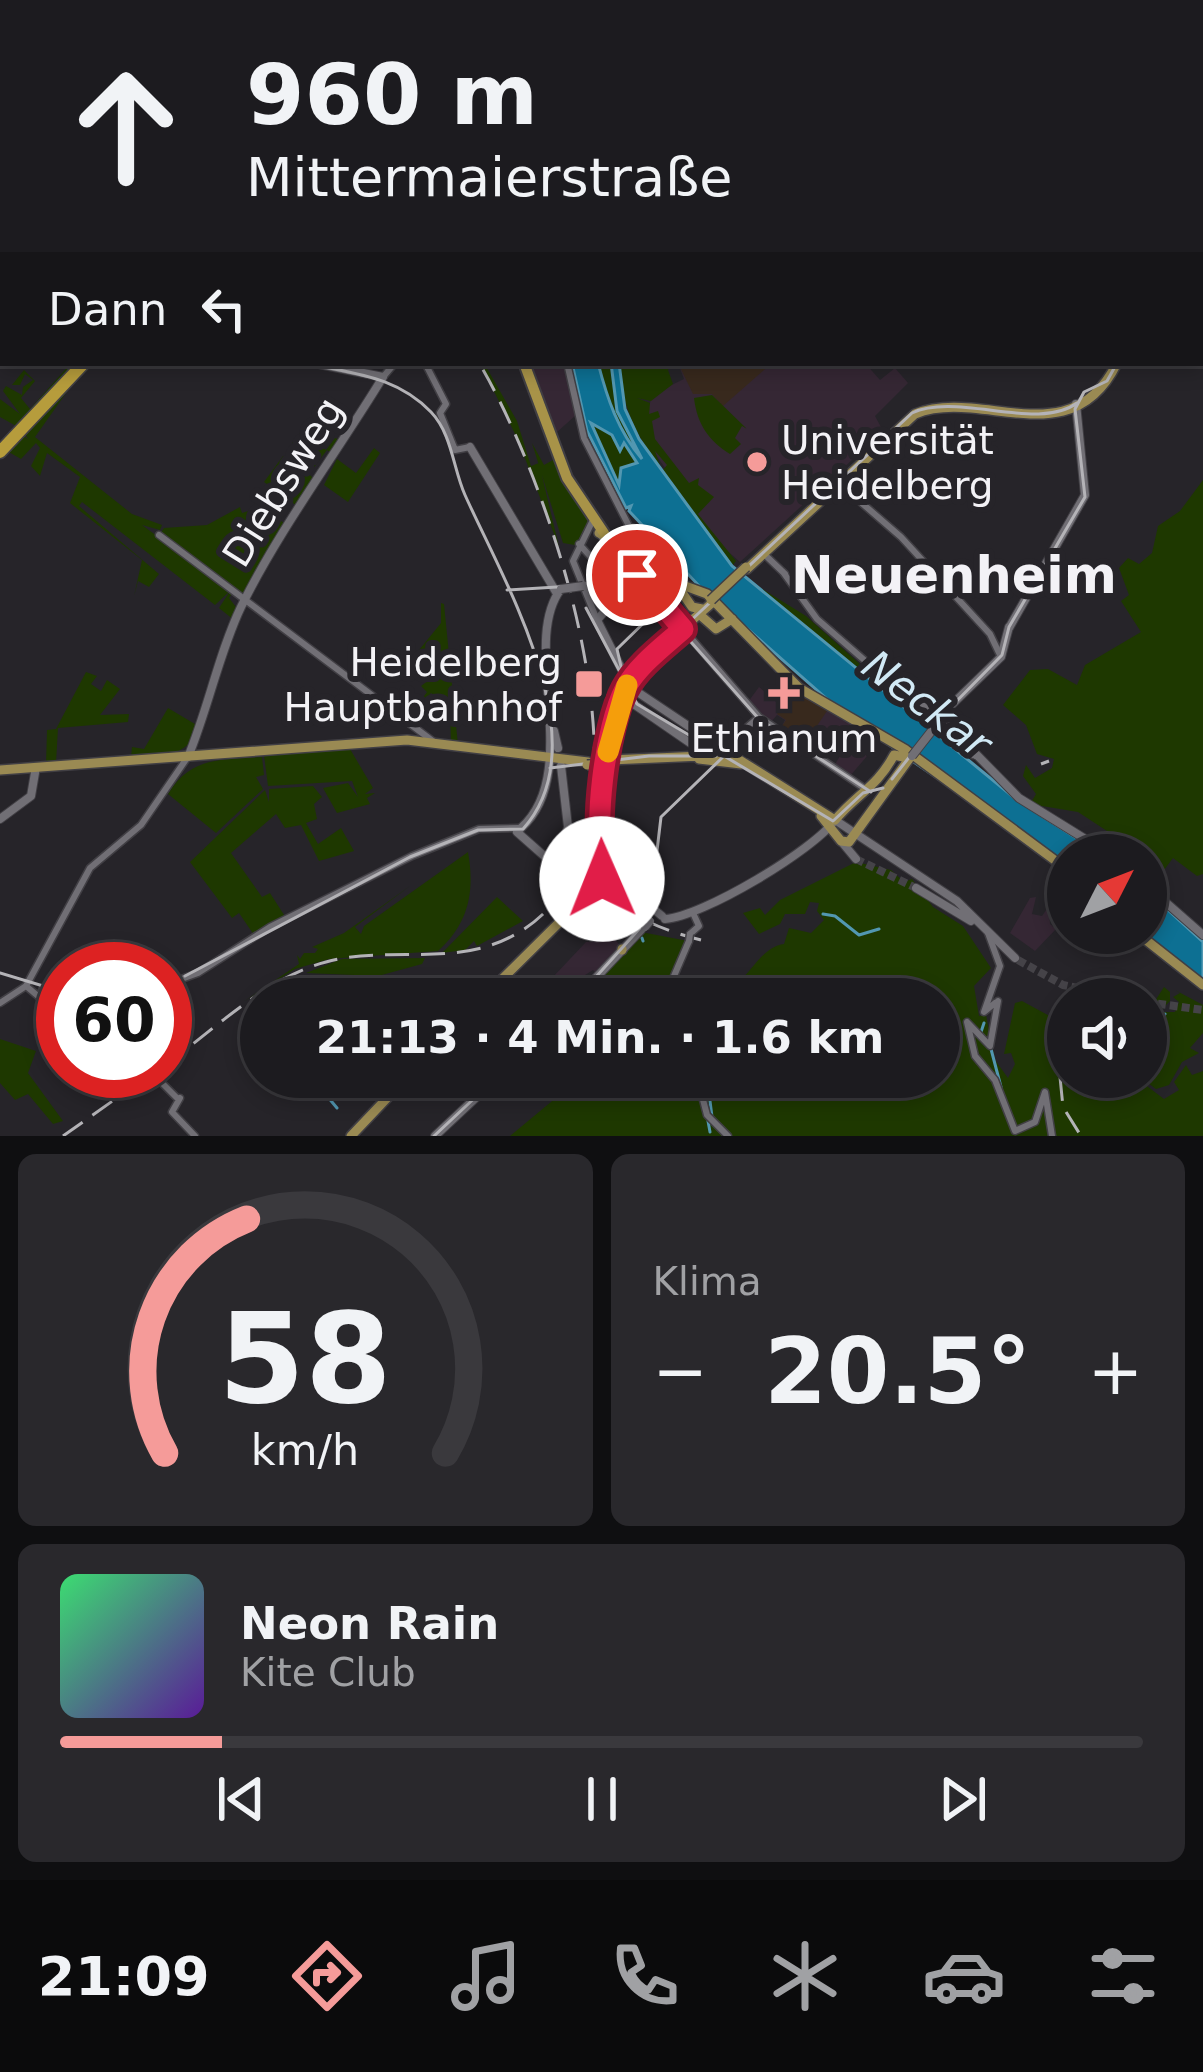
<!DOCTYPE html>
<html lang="de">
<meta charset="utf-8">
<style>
body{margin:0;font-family:"DejaVu Sans",sans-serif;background:#29282c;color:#f1f3f6;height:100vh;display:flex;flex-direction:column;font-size:45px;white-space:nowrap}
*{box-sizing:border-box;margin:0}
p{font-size:39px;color:#a0a1a4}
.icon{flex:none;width:66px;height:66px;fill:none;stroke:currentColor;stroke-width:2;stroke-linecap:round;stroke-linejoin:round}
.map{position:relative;height:1136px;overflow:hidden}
.panel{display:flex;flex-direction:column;gap:18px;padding:18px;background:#0f0f11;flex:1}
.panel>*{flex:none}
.top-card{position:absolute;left:0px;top:0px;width:1203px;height:366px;box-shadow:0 6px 18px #0003,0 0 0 3px #3a393d;background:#1c1b1f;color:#f1f3f6;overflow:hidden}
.needle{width:78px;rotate:48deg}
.tools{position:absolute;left:1047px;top:834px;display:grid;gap:24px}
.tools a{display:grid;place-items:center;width:120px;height:120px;border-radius:50%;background:#1c1b1f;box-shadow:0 6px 18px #0003,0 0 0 3px #3a393d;font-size:60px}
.speed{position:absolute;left:36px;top:942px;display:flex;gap:24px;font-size:60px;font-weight:700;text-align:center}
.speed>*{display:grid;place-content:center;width:156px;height:156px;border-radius:50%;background:#1c1b1f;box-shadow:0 6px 18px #0003,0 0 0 3px #3a393d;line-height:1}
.speed .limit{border:18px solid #d22;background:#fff;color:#111}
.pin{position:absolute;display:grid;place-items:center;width:102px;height:102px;color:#fff;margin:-51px;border:6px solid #fff;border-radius:50%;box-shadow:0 3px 12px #0007}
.me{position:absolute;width:132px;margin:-66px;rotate:359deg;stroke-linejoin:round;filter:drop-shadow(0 0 9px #0008)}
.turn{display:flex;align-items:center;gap:42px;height:252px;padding:0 48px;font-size:54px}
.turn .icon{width:156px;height:156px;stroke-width:2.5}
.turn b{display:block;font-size:84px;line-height:102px}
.then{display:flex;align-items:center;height:114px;padding:0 48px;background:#0003;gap:24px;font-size:45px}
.big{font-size:90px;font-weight:700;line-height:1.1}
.panel .widget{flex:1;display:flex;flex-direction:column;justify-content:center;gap:18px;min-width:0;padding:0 42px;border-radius:18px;background:#29282c}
.panel .dial{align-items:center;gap:0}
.dial svg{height:312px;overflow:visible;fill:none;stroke:#3a393d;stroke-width:7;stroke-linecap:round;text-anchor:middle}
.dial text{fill:#f1f3f6;stroke:none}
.song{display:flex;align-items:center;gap:36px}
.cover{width:144px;height:144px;border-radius:18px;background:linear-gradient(135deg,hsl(140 70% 55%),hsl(270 70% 35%))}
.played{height:12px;border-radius:6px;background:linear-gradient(90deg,#f59b99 15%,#3a393d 15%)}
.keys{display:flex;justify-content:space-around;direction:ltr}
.heat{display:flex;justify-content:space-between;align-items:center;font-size:66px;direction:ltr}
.panel .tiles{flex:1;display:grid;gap:18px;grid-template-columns:1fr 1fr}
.widget:last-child{grid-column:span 2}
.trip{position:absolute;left:240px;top:978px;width:720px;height:120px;border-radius:60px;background:#1c1b1f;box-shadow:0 6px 18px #0003,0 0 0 3px #3a393d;font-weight:700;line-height:120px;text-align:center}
.tabs{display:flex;height:192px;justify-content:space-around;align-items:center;background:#0b0b0c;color:#a0a1a4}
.tabs .icon{width:84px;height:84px}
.tabs .current{color:#f59b99}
.tabs b{font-size:54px;color:#f1f3f6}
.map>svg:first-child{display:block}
.education{fill:#352734}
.medical{fill:#38291d}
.green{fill:#1e3800}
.water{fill:#0d7093;stroke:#5297b1;stroke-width:3;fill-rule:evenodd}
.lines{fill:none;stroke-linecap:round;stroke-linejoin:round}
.stream{stroke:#5297b1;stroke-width:3}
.secondary-tunnel{stroke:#454348;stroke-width:8;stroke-dasharray:8 4;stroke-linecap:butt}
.tertiary-casing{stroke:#413f44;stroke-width:9}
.secondary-casing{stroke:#413f44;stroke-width:10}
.primary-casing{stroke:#413f44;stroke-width:12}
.trunk-casing{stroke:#413f44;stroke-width:14}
.motorway-casing{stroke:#413f44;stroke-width:15}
.tertiary{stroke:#716f75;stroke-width:6}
.secondary{stroke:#716f75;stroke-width:8}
.primary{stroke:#9a8a53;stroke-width:9}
.trunk{stroke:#a89348;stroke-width:10}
.motorway{stroke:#b69c3c;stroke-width:12}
.tram{stroke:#b4b3b7;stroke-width:3}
.rail{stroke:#b4b3b7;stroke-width:3;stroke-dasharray:24 12;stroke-linecap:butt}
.tertiary-bridge-casing{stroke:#413f44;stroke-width:9;stroke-linecap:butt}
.secondary-bridge-casing{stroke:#413f44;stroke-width:10;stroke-linecap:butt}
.primary-bridge-casing{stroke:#413f44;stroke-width:12;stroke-linecap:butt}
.tertiary-bridge{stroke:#716f75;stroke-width:6}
.secondary-bridge{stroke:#716f75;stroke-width:8}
.primary-bridge{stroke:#9a8a53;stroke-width:9}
.route-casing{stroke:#92132f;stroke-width:30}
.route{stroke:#e11d48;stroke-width:21}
.slow{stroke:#f59e0b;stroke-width:21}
.poi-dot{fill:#f59b99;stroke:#262429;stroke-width:4.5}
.labels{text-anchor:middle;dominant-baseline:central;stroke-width:12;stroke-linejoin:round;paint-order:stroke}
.poi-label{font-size:39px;fill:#f3f2f6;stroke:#262429;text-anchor:start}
.street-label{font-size:39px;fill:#f3f2f6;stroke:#262429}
.water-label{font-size:42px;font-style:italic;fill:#d1e9f5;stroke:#262429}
.district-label{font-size:51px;font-weight:bold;fill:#f3f2f6;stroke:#262429}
</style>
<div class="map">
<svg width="1203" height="1136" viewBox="0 0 1203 1136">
<rect width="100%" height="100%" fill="#262429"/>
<path class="education" d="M526 363H565L576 415 556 433Z
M678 363H865L880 380 895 368 908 383 875 416 882 429 874 440 740 562 717 542 649 445 646 415 653 394 684 379Z
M759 687 782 707 794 688 880 741 850 776 834 766 846 746 829 735 814 748 782 726 785 720 777 715 770 723 759 714 748 702Z
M600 886 639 926 637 927 596 936 573 914Z
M1036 897 1032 914 1042 916 1049 906 1050 924 1056 929 1035 951 1010 933 1030 898Z
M615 940 622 947 597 974 593 970 585 975 572 990 553 977 586 942Z"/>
<path class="medical" d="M678 363H772L723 406 712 394H693Z
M794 688 827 711 806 742 782 726 786 720 777 714Z"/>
<path class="green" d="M71 363H77L18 427 0 417V399L20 414 3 391 6 386 22 395 23 387 33 380 25 374 20 385H12L24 370 35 381 21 398 30 409Z
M86 363H95L71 386 35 437 132 514 162 525 160 530 142 525 233 592 229 598 236 607 234 620 219 608 230 591 215 605 82 502 79 506 159 574 149 587 138 581 134 596 142 560 70 503 80 477 47 453 40 476 31 466 40 448 36 443 21 459 7 451 20 434 28 439 23 431Z
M480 363H484L517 421 531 466 539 463 559 547 518 440Z
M583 363H611L617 411 643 459 625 495 591 428Z
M619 363H672L668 370 673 384 651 401 637 398 650 403 647 440 649 414 658 411 660 417 652 421 655 439 689 483 699 478 698 485 714 497 698 514 736 561 733 565 662 471 667 465 655 451 661 468C635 434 622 406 619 363Z
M712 395 747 429 742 426 735 438 741 444 730 454C709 441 697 424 694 398Z
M301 432 326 450 335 438 341 440 336 456 327 450 309 474 316 481 297 506 264 482 283 456 294 463 304 450 292 443Z
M532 443 544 465 553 460 551 450 589 522 575 545 563 543Z
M374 448 380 453 348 502 324 485 337 459 356 473Z
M1203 480V874L1197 876 1173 858 1164 870 1146 860 1131 837 1107 831 1078 812 1030 804 1036 794 1023 776 1026 765 1035 778 1052 768 1054 759 1037 754 1026 725 1003 705 1030 670 1048 669 1077 685 1085 665 1141 632 1121 601 1129 595 1119 568 1128 558 1139 564 1152 553 1158 526 1180 511Z
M240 507 242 513 261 507 284 523 243 596 160 534 164 528 207 525Z
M748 580 806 616 861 665 858 672 864 666 918 707 907 712Z
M441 603 444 604 458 745H451L450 707 431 693 406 720 427 692 421 686 433 677 421 662 408 676 402 671 441 623Z
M86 672 97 676 91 684 101 691 107 680 120 689 100 715 129 714 128 722 58 728 56 763 46 764 47 730 56 729Z
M168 708 200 727C185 759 164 755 131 758L132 747 144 749Z
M350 749 373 788 365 794 375 793 367 798 370 804 337 813 323 788 348 783 358 797 352 781 268 786 264 755Z
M262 757 264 775 256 777 263 789 216 833 168 794C191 756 221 760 262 757Z
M313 786 322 797 314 804 317 819 306 823 318 844 341 828 354 851 319 861 301 825 285 828 276 814 231 853 262 897 270 893 286 918 254 935 239 913 232 918 190 862 265 790 269 802V789Z
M468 852C475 891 469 923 438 951L329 959 295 969 243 1002 299 964 297 955 300 959 304 953H315L318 949 312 947 344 933 410 886 355 927 361 934 364 926Z
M856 862 891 870 904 882 912 879 933 907 963 926 991 968 974 986 979 1016 986 1015 995 1060 1008 1078 1015 1064 1011 1053 1004 1054 1015 1003 1022 1001 1068 1026V1077H1135L1164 1099 1179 1090 1174 1082 1186 1065 1192 1075 1203 1071V1136H510L581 1077H939V999H695L701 981 707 978 711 987C746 998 753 948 784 944L789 928 811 933 824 920 817 911 819 903 810 902 805 914H785L780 924 759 934 743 913 760 908 765 915 780 900Z
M497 897 523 921 477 946 474 941 465 950 442 953Z
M641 932 688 941 679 955 673 999H581Z
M425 958 422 964 378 976 306 973 342 959Z
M1164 987 1170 992V1001L1159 1012H1175L1179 1002 1173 997 1180 993 1175 990 1203 1005V1033L1190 1048 1199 1053 1182 1062 1169 1085 1156 1089 1140 1077H1146L1148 1016 1155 1012 1146 1010V999H1109L1124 990 1153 1004Z
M0 1039 36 1051 28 1073 63 1121 53 1124 28 1094 15 1100 0 1083Z"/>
<path class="water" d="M572 363H598C607 398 618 431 642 459L617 411 611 363H619L625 409 639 439 732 566 1017 800 1103 855H1068V868L844 714 700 587 629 511 631 506 626 508 587 431ZM591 423 612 435 620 451 624 443 637 463 621 468 619 485Z
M1146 890 1203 942V983L1143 933Z"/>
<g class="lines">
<path class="stream" d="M1169 0 1175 3
M1200 17 1203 19
M823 914 835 916 859 935 879 929
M642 938 643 941
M981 1032 984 1023
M1148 1040 1165 1014
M991 1049 1001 1087
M707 1077 712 1117
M327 1096 337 1108
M708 1121 710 1132"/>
<path class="secondary-tunnel" d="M856 859 916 888
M1018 960 1063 985 1130 999
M1146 1002 1203 1010"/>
<g class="tertiary-casing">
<path id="tertiary" d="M38 3 39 0
M699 3 700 0
M0 183 3 186
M0 255 3 253
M425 363 446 404 440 413 455 450 470 447
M567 363 584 438 631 530
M383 377 395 363
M834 479 901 537 990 634 1001 657
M592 522 573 561 597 620
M159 535 434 742
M579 544 612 580
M764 554 785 574
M783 572 817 619 870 665 901 683 973 755
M640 579 759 717 867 790
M722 749 759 717
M988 933 1000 966 984 1012 995 1003
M690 934 699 926 693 913
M165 985 198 973 270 927 412 856 479 829 518 828
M26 986 90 868 141 825 187 758
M26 986 51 1007 63 1028
M40 996 43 988 63 993
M675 999 674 976 689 941
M998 1001 990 1046 967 1022 975 1056 995 1080 1015 1131 1035 1122 1045 1092 1052 1136
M0 1003 26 986
M156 1077 177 1098
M697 1077 707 1115 728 1136
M180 1098 172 1112 195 1136"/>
</g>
<g class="secondary-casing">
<path id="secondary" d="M1136 0 1140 3
M537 3V0
M1200 44 1203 46
M470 447 556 592
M602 536 637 582
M590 585 637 582 654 566
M585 586 605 611 597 620 627 680
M1009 628 1085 495 1076 404
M627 685 721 748
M619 694 709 756
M946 712 976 755
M939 717 1001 657 1009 627
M554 731 558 748
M975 753 1019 798 1111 855
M188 757C208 709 219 653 241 607 280 528 336 454 383 377L314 363
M0 819 31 796 36 767
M521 828C584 772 519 643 561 589
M521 828 517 832 560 870
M841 841 856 859
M557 868 568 827 561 766
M602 875 607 871 662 916
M1146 885 1203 935
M916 888 971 921
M665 919C702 917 814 850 835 820L957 901 1015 958
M576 999 641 930
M435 1136 498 1077"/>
</g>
<g class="primary-casing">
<path id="primary" d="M1200 277 1203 275
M632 529 666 579 707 594 799 688 906 750 1068 870
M599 533 609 538 632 529
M747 569 915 414C981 387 1071 457 1117 363
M679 588 692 607 702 609
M699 614 716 629 732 619
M699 759 741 764
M610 760 702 756 722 749 835 820C858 793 877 787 894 755L908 758
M0 770 407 740 588 762
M821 816 841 841 849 842 909 759
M602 879 607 871C590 836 605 710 631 679 654 651 686 626 713 602
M1137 933 1203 985
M622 950V949
M482 999 600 882
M351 1136 407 1077"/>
</g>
<g class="trunk-casing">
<path id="trunk" d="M524 363 567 478 604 533"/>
</g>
<g class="motorway-casing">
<path id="motorway" d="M412 0V3
M420 0V3
M368 3 371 0
M383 3 386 0
M435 3 437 0
M0 452 84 363"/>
</g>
<use href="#tertiary" class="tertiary"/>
<use href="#secondary" class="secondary"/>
<use href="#primary" class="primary"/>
<use href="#trunk" class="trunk"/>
<use href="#motorway" class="motorway"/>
<path class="tram" d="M1200 277 1203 274
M507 590 638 582 759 719 871 792
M586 608 637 704 833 821 863 793 883 788
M618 620 619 617
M685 634V626L912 413C957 392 1038 432 1077 403
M622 671 617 649 656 611 655 600
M550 768 649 756H716
M892 779 940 718 1002 655 1009 627 1085 497 1075 409 1084 392 1107 381 1117 363
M0 973 63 992
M185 976 410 857 478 830 523 829C601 743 503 580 465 495 453 468 452 434 431 412 395 375 352 374 306 363
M576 999 649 918 661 817 725 755
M434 1136 497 1077"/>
<path class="rail" d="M357 0 358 3
M649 3 650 0
M1041 764 1049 761
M592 835C594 903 643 925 701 940
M1092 998 1094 995
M165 1065C214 1030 267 977 326 962 392 944 459 970 521 931 675 837 550 481 479 363
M1060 1077 1063 1107 1081 1136
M63 1136 155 1071"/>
<g class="tertiary-bridge-casing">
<path id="tertiary-bridge" d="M689 941 690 934
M151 1073 156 1077"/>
</g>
<g class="secondary-bridge-casing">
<path id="secondary-bridge" d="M561 589 583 586
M912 756 941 719
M561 871 569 879
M645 927 650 921"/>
</g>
<g class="primary-bridge-casing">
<path id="primary-bridge" d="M711 600 746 567
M587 765 610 764
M599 879 602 875"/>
</g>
<use href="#tertiary-bridge" class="tertiary-bridge"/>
<use href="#secondary-bridge" class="secondary-bridge"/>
<use href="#primary-bridge" class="primary-bridge"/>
</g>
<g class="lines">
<g class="route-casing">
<path id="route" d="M602 879 607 871C590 836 606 724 625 689 637 666 664 646 683 629L637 575"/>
</g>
<use href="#route" class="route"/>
<path class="slow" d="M608 752 627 685"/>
</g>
<g class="poi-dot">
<circle cx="757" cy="462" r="12"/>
<rect x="574" y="669" width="30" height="30" rx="6"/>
<path d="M778 675h12v12h12v12h-12v12h-12v-12h-12v-12h12z"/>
</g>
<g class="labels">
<g class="poi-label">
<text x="781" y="440">Universität<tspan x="781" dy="45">Heidelberg</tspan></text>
<text x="562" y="662" text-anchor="end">Heidelberg<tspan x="562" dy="45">Hauptbahnhof</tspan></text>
<text x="784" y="738" text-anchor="middle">Ethianum</text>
</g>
<g class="street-label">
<text transform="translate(283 482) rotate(-58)">Diebsweg</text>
</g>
<g class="water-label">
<text transform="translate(927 704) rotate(37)">Neckar</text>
</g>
<g class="district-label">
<text x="954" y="575">Neuenheim</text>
</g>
</g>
</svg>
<div class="tools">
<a><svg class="needle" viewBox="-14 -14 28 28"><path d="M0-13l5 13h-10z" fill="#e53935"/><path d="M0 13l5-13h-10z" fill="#a0a1a4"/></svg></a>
<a><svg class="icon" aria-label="sound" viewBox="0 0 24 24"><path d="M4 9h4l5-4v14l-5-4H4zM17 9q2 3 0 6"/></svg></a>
</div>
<div class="speed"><div class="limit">60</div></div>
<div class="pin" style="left:637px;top:575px;background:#d93025"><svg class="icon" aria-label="arrive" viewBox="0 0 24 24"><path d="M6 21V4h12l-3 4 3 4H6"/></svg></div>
<svg class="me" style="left:602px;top:879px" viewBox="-20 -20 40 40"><circle r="19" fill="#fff"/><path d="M0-13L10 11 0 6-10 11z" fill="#e11d48"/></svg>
<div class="trip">21:13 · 4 Min. · 1.6 km</div>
<div class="top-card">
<div class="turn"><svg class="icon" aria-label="ahead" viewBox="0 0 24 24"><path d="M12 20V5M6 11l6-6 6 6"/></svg><div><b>960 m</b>Mittermaierstraße</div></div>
<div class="then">Dann<svg class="icon" aria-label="left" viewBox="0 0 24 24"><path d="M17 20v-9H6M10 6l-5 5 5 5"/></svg></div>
</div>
</div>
<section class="panel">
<div class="tiles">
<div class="widget dial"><svg viewBox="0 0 100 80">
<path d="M14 69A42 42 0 1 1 86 69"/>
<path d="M14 69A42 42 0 0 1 35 9" stroke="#f59b99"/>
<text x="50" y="56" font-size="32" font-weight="700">58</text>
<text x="50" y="72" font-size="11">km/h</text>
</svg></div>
<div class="widget"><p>Klima</p>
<div class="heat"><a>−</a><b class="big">20.5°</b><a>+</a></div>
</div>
<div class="widget">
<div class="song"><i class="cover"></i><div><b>Neon Rain</b><p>Kite Club</p></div></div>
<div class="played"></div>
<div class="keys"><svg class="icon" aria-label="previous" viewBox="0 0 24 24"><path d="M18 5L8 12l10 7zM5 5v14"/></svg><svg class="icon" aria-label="pause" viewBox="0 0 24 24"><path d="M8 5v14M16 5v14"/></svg><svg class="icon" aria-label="next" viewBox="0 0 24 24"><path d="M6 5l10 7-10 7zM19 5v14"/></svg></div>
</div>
</div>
</section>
<nav class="tabs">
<b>21:09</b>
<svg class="icon current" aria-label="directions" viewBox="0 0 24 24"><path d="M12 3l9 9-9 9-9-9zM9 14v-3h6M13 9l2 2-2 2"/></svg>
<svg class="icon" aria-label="music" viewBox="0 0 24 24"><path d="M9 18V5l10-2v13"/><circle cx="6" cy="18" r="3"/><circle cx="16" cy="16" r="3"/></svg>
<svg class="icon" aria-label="phone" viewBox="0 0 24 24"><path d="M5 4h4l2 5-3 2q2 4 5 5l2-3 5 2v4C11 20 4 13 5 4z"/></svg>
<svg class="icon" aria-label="climate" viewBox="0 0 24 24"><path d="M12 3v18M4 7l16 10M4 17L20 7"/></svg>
<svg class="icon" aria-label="car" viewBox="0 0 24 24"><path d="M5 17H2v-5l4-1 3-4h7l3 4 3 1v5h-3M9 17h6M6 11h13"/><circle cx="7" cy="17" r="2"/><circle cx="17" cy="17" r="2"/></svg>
<svg class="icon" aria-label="filters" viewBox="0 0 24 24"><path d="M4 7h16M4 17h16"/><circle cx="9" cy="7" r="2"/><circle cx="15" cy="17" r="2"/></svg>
</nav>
